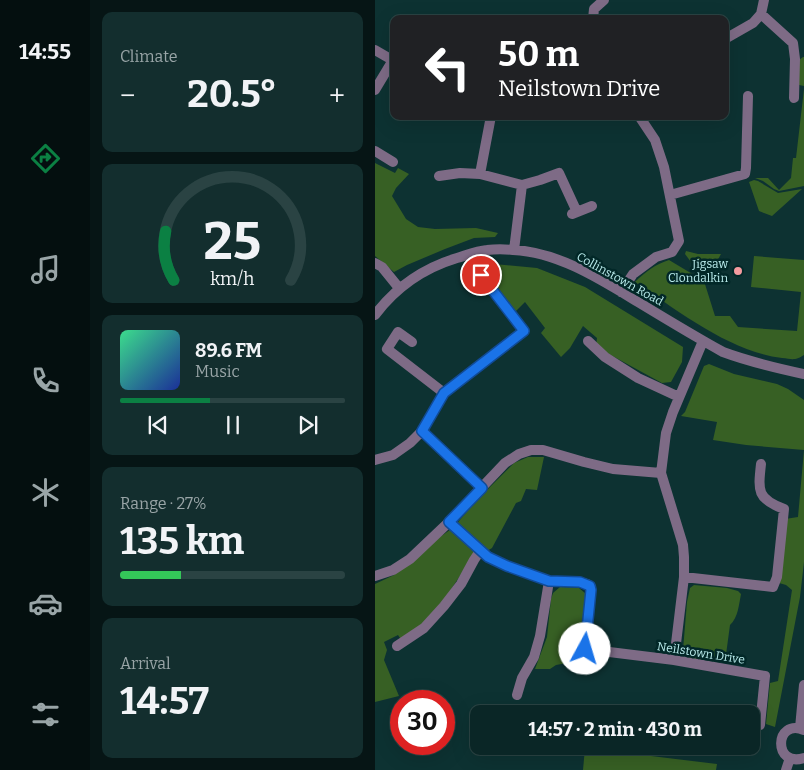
<!DOCTYPE html>
<meta charset="utf-8">
<style>
body{margin:0;font-family:Bitter,serif;background:#132e2e;color:#f1f3f6;height:100vh;display:flex;flex-direction:column;font-size:19px;white-space:nowrap}
*{box-sizing:border-box;margin:0}
p{font-size:16px;color:#99a5a7}
.icon{flex:none;width:28px;height:28px;fill:none;stroke:currentColor;stroke-width:2;stroke-linecap:round;stroke-linejoin:round}
.map{position:relative;flex:1;overflow:hidden}
.panel{display:flex;flex-direction:column;gap:12px;padding:12px;background:#061515;width:285px}
.panel>*{flex:none}
.hud{position:absolute;left:15px;top:15px;width:339px;height:105px;border-radius:10px;box-shadow:0 5px 20px #0002,0 0 0 1px #2a4343;background:#202124;color:#fff;overflow:hidden}
.speed{position:absolute;left:15px;top:690px;display:flex;gap:10px;font-size:25px;font-weight:700;text-align:center}
.speed>*{display:grid;place-content:center;width:65px;height:65px;border-radius:50%;background:#0a2626;box-shadow:0 5px 20px #0002,0 0 0 1px #2a4343;line-height:1}
.speed .limit{border:8px solid #d22;background:#fff;color:#111}
.pin{position:absolute;display:grid;place-items:center;width:42px;height:42px;color:#fff;margin:-21px;border:2px solid #fff;border-radius:50%;box-shadow:0 1px 5px #0007}
.me{position:absolute;width:55px;margin:-28px;rotate:6deg;stroke-linejoin:round;filter:drop-shadow(0 0 4px #0008)}
.turn{display:flex;align-items:center;gap:18px;height:105px;padding:0 25px;font-size:22px}
.turn .icon{width:65px;height:65px;stroke-width:2.5}
.turn b{display:block;font-size:35px;line-height:42px}
.big{font-size:38px;font-weight:700;line-height:1.1}
.panel .card{flex:1;display:flex;flex-direction:column;justify-content:center;gap:8px;min-width:0;padding:0 18px;border-radius:10px;background:#132e2e}
.panel .dial{align-items:center;gap:0}
.dial svg{height:130px;overflow:visible;fill:none;stroke:#2a4343;stroke-width:7;stroke-linecap:round;text-anchor:middle}
.dial text{fill:#f1f3f6;stroke:none}
.song{display:flex;align-items:center;gap:15px}
.cover{width:60px;height:60px;border-radius:8px;background:linear-gradient(135deg,hsl(150 70% 55%),hsl(230 70% 35%))}
.played{height:5px;border-radius:2px;background:linear-gradient(90deg,#0b8043 40%,#2a4343 40%)}
.keys{display:flex;justify-content:space-around;direction:ltr}
.heat{display:flex;justify-content:space-between;align-items:center;font-size:28px;direction:ltr}
.charge{height:8px;border-radius:4px;background:linear-gradient(90deg,#34c759 27%,#2a4343 0)}
.trip{position:absolute;left:95px;top:705px;width:290px;height:50px;border-radius:10px;background:#0a2626;box-shadow:0 5px 20px #0002,0 0 0 1px #2a4343;font-weight:700;line-height:50px;text-align:center}
main{display:flex;flex:1;min-height:0}
.dock{display:flex;flex-direction:column;width:90px;justify-content:space-around;align-items:center;background:#040f0f;color:#99a5a7}
.dock .icon{width:35px;height:35px}
.dock .active{color:#0b8043}
.dock b{font-size:22px;color:#f1f3f6}
.map>svg:first-child{display:block}
.green{fill:#376024}
.lines{fill:none;stroke-linecap:round;stroke-linejoin:round}
.minor{stroke:#7e6b86;stroke-width:10}
.route-casing{stroke:#114b97;stroke-width:12}
.route{stroke:#1a73e8;stroke-width:9}
.poi-dot{fill:#f49b9f;stroke:#022828;stroke-width:2}
.labels{text-anchor:middle;dominant-baseline:central;stroke-width:5;stroke-linejoin:round;paint-order:stroke}
.poi-label{font-size:12px;fill:#baecec;stroke:#022828;text-anchor:end}
.street-label{font-size:12px;fill:#baecec;stroke:#022828}
</style>
<main>
<nav class="dock">
<b>14:55</b>
<svg class="icon active" aria-label="directions" viewBox="0 0 24 24"><path d="M12 3l9 9-9 9-9-9zM9 14v-3h6M13 9l2 2-2 2"/></svg>
<svg class="icon" aria-label="music" viewBox="0 0 24 24"><path d="M9 18V5l10-2v13"/><circle cx="6" cy="18" r="3"/><circle cx="16" cy="16" r="3"/></svg>
<svg class="icon" aria-label="phone" viewBox="0 0 24 24"><path d="M5 4h4l2 5-3 2q2 4 5 5l2-3 5 2v4C11 20 4 13 5 4z"/></svg>
<svg class="icon" aria-label="climate" viewBox="0 0 24 24"><path d="M12 3v18M4 7l16 10M4 17L20 7"/></svg>
<svg class="icon" aria-label="car" viewBox="0 0 24 24"><path d="M5 17H2v-5l4-1 3-4h7l3 4 3 1v5h-3M9 17h6M6 11h13"/><circle cx="7" cy="17" r="2"/><circle cx="17" cy="17" r="2"/></svg>
<svg class="icon" aria-label="filters" viewBox="0 0 24 24"><path d="M4 7h16M4 17h16"/><circle cx="9" cy="7" r="2"/><circle cx="15" cy="17" r="2"/></svg>
</nav>
<section class="panel">
<div class="card"><p>Climate</p>
<div class="heat"><a>−</a><b class="big">20.5°</b><a>+</a></div>
</div>
<div class="card dial"><svg viewBox="0 0 100 80">
<path d="M14 69A42 42 0 1 1 86 69"/>
<path d="M14 69A42 42 0 0 1 9 39" stroke="#0b8043"/>
<text x="50" y="56" font-size="32" font-weight="700">25</text>
<text x="50" y="72" font-size="11">km/h</text>
</svg></div>
<div class="card">
<div class="song"><i class="cover"></i><div><b>89.6 FM</b><p>Music</p></div></div>
<div class="played"></div>
<div class="keys"><svg class="icon" aria-label="previous" viewBox="0 0 24 24"><path d="M18 5L8 12l10 7zM5 5v14"/></svg><svg class="icon" aria-label="pause" viewBox="0 0 24 24"><path d="M8 5v14M16 5v14"/></svg><svg class="icon" aria-label="next" viewBox="0 0 24 24"><path d="M6 5l10 7-10 7zM19 5v14"/></svg></div>
</div>
<div class="card"><p>Range · 27%</p><b class="big">135 km</b><div class="charge"></div></div>
<div class="card"><p>Arrival</p><b class="big">14:57</b></div>
</section>
<div class="map">
<svg width="429" height="770" viewBox="0 0 429 770">
<rect width="100%" height="100%" fill="#0d3232"/>
<path class="green" d="M428 57H429V86L424 85V60Z
M429 89V186L404 191 399 189 388 181 380 178H393L404 190 416 178 418 158H421Z
M0 163 20 173 23 168 34 174 21 188 17 196 31 219 43 227 60 229 101 228 123 233 120 237 99 238 70 249 32 265 19 272 0 256Z
M379 180 383 181 403 193 427 189 397 216 384 211 374 182Z
M311 251 323 254H346L334 276 316 262 310 254Z
M379 256 429 260V355C420 361 417 359 407 358 355 352 302 310 260 282 270 272 281 264 294 260L329 281 340 316H355L363 327 422 331 426 292 376 287Z
M119 264 162 268 210 287 308 347 307 362 296 382 287 383 221 347 222 338 208 326 195 348 186 357 166 333 170 328 150 302 139 313 107 268Z
M334 364 359 374 402 384 413 389 429 400V450L371 445 338 440 342 422 306 416 310 412 329 366Z
M429 450V562L425 597 400 727 391 724 395 683 403 681 417 590 411 585 404 583 410 519 423 517Z
M153 457H169L162 490 151 489 146 501 141 503 117 548 94 562 71 597 46 627 27 641 23 635 9 642 12 650 9 660 24 696 0 702V584L19 575 65 537 79 527 98 504 139 463Z
M319 585 352 588 363 591 366 594C364 604 363 618 355 625L350 662 315 658 309 654 308 650 312 602 315 588Z
M185 587 204 588 211 594 207 639 199 638 196 654 203 661 181 665 175 669H160L172 637 176 599 178 593Z
M210 748 342 764 341 770H208Z"/>
<g class="lines">
<path class="minor" d="M386 14 418 43 420 59 419 98
M218 19 219 9 229 0
M350 39 378 23 386 14 389 0
M0 50 19 61
M0 90 18 60
M0 151 18 162
M105 174 116 116
M64 176 85 173 105 174 147 185 165 180 184 173 202 212
M295 195 370 174 371 168 373 96
M197 214 217 206
M139 250 147 185
M0 263 7 267 24 288
M246 292 258 274 281 257 297 252 304 241 289 167 280 140 264 116
M0 315C21 287 49 268 82 258 92 255 102 251 112 250 120 249 130 249 138 250 183 252 225 279 263 302 291 319 319 336 348 352 375 362 401 368 429 374
M213 341 230 357 263 378 304 397
M37 342 23 332 12 349 69 393
M47 431 107 488
M0 460 18 455 35 443 47 431 69 393 149 331 106 275
M74 522 113 557 132 566 174 581 205 582 212 584 215 586 216 591 210 649 299 660 390 676 385 725
M0 576 18 570 35 559 74 522 130 463 144 454 156 450H168L209 462 238 469 286 473
M309 577 398 587 402 577 409 509C382 499 383 491 386 464
M22 646 49 628 69 606 86 584 99 560 105 551
M299 660 309 577V557L308 545 286 473 291 433 298 412 328 341
M142 695 147 678 159 657 165 636 174 581
M425 728 429 685
M429 730C399 718 398 768 429 758
M411 770 415 758"/>
</g>
<g class="lines">
<g class="route-casing">
<path id="route" d="M106 275 149 331 69 393 47 431 107 488 74 522 113 557 132 566 174 581 205 582 215 586 216 590 210 649"/>
</g>
<use href="#route" class="route"/>
</g>
<circle class="poi-dot" cx="363" cy="271" r="5"/>
<g class="labels">
<g class="poi-label">
<text x="353" y="264">Jigsaw<tspan x="353" dy="14">Clondalkin</tspan></text>
</g>
<g class="street-label">
<text transform="translate(245 279) rotate(29)">Collinstown Road</text>
<text transform="translate(326 653) rotate(9)">Neilstown Drive</text>
</g>
</g>
</svg>
<div class="speed"><div class="limit">30</div></div>
<div class="pin" style="left:106px;top:275px;background:#d93025"><svg class="icon" aria-label="arrive" viewBox="0 0 24 24"><path d="M6 21V4h12l-3 4 3 4H6"/></svg></div>
<svg class="me" style="left:210px;top:649px" viewBox="-20 -20 40 40"><circle r="19" fill="#fff"/><path d="M0-13L10 11 0 6-10 11z" fill="#1a73e8"/></svg>
<div class="trip">14:57 · 2 min · 430 m</div>
<div class="hud">
<div class="turn"><svg class="icon" aria-label="left" viewBox="0 0 24 24"><path d="M17 20v-9H6M10 6l-5 5 5 5"/></svg><div><b>50 m</b>Neilstown Drive</div></div>
</div>
</div>
</main>
